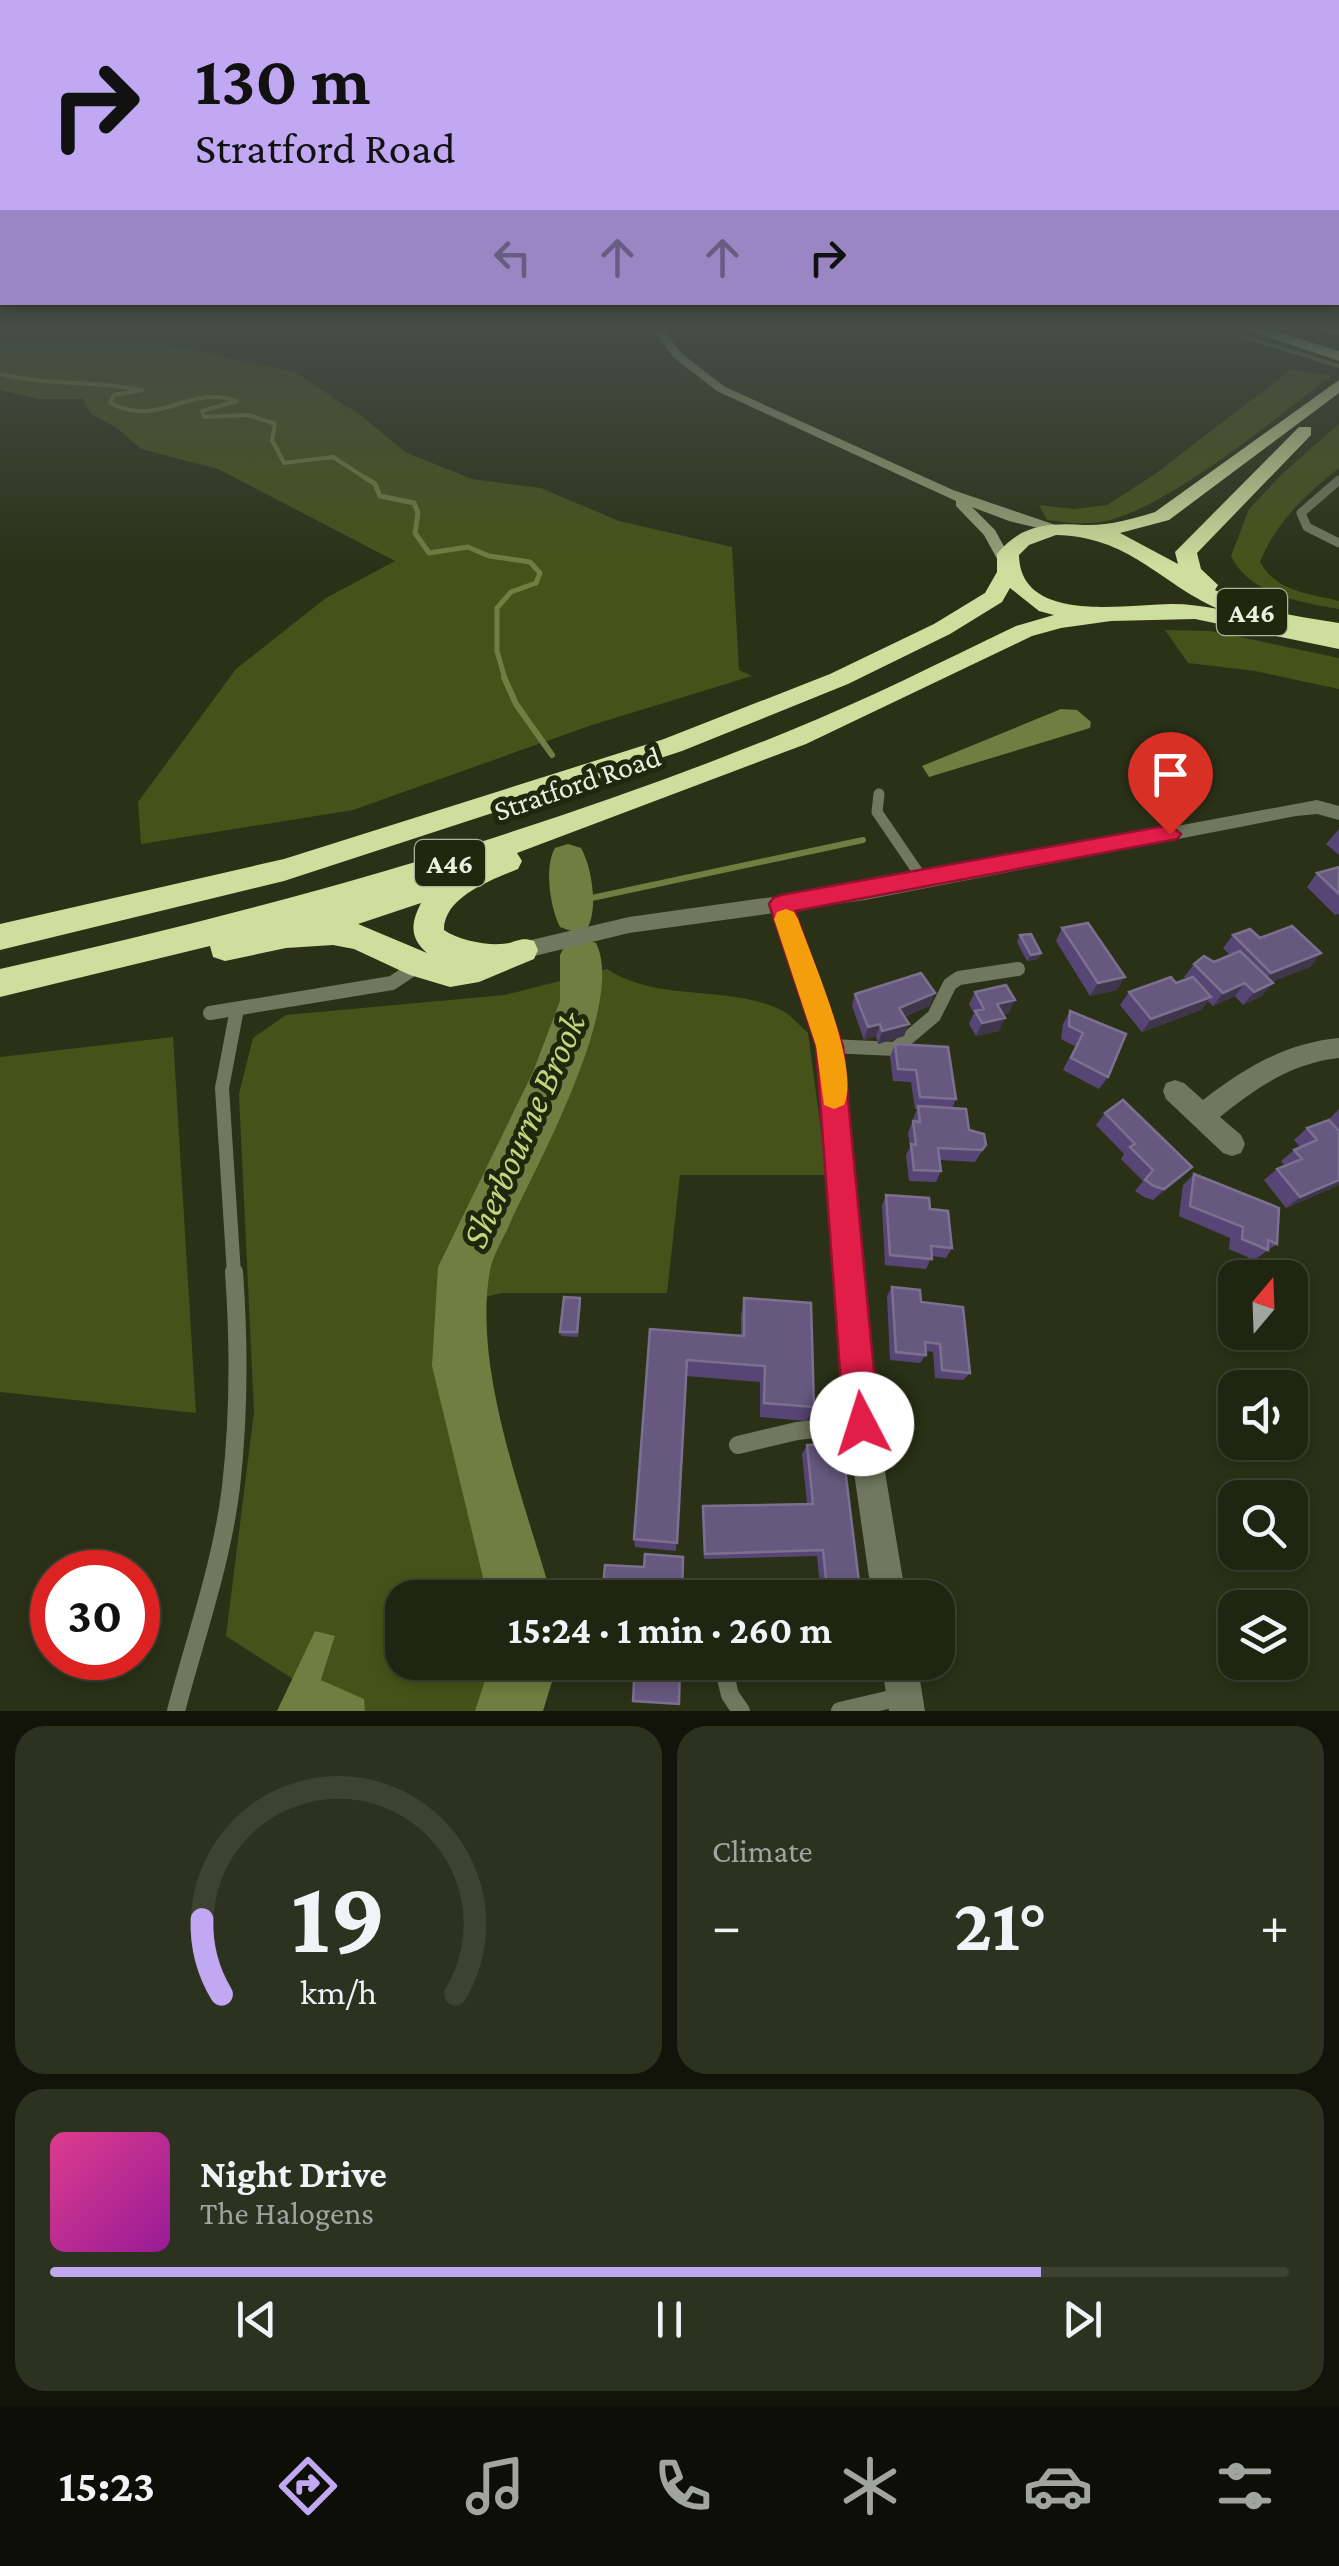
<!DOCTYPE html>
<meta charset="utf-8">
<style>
body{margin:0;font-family:"Crimson Pro",serif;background:#2d311f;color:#f1f3f6;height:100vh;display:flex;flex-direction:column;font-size:38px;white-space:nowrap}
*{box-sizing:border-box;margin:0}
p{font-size:32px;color:#a2a59f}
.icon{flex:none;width:55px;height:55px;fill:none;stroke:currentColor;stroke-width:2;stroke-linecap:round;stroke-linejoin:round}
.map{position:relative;height:1711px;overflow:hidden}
.sheet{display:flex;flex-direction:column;gap:15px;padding:15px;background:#121409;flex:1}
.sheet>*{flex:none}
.banner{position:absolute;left:0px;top:0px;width:1340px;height:305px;box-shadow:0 5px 15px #0003,0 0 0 2px #3d4231;background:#c1a8f3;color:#111;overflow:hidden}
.needle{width:65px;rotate:19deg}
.buttons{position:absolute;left:1218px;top:1260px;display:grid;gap:20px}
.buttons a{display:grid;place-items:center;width:90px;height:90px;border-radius:20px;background:#202511;box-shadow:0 5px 15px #0003,0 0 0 2px #3d4231;font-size:50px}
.speed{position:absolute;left:30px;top:1550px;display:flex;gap:20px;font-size:50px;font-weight:700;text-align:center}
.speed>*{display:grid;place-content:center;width:130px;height:130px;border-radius:50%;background:#202511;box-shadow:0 5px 15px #0003,0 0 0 2px #3d4231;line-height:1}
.speed .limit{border:15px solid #d22;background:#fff;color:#111}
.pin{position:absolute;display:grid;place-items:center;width:85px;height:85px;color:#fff;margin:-102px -42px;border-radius:50% 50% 50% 0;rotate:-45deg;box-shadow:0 0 10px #0007}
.pin .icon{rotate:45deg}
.me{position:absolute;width:110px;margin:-55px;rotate:355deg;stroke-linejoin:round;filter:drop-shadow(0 0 8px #0008)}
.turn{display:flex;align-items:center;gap:35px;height:210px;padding:0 30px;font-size:45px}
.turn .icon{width:130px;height:130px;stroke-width:2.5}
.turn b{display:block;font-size:70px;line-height:85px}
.lanes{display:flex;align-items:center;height:95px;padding:0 30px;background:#0003;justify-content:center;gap:50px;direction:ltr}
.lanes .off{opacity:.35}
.big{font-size:75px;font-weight:700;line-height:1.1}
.sheet .widget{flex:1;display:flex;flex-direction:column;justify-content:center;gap:15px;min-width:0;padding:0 35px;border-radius:30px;background:#2d311f}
.sheet .dial{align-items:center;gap:0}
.dial svg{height:260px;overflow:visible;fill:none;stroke:#3d4231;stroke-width:7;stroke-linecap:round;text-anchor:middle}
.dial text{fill:#f1f3f6;stroke:none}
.song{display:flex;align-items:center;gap:30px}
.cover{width:120px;height:120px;border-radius:15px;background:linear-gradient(135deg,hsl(330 70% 55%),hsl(300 70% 35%))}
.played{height:10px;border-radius:5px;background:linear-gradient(90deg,#c1a8f3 80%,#3d4231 80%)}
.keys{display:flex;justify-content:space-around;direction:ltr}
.heat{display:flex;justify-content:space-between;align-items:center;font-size:55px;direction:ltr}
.sheet .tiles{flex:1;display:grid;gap:15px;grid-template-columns:1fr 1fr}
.widget:last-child{grid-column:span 2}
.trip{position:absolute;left:385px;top:1580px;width:570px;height:100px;border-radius:30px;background:#202511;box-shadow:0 5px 15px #0003,0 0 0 2px #3d4231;font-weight:700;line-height:100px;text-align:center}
.tabs{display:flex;height:160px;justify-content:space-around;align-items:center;background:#0d0f07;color:#a2a59f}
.tabs .icon{width:70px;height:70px}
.tabs .active{color:#c1a8f3}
.tabs b{font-size:45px;color:#f1f3f6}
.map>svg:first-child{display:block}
.green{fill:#47521a}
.water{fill:#707e41}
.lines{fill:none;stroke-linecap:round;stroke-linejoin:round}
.stream-far2{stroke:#707e41;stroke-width:4}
.stream-far1{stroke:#707e41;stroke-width:5}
.stream{stroke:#707e41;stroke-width:6}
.river{fill:#707e41;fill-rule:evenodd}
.lane-far3{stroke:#71785e;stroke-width:9}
.lane-far2{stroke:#71785e;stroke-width:11}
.lane-far1{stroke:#71785e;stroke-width:14}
.lane{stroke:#71785e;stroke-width:18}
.street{fill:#71785e;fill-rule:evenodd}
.secondary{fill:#96a178;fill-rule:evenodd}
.highway{fill:#cedf9d;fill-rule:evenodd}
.wall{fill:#574675}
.shaded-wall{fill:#3f364b}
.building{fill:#675880;stroke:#7c708f;stroke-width:2.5}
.route{fill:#e11d48;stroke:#92132f;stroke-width:2.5}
.slow{fill:#f59e0b}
.labels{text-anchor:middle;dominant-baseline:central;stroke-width:10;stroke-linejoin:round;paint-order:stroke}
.shield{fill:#21270d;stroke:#aeb3a0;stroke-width:2.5}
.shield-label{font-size:28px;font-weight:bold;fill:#ebefdf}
.street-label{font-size:30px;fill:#ebefdf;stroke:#21270d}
.near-water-label{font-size:38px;font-style:italic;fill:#c1d67d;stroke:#21270d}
</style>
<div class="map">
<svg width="1339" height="1711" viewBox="0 0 1339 1711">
<rect width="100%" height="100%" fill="#2b3117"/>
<path class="green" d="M0 343 165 345 293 371 363 417 405 452 472 479 541 488 619 521 732 547 739 670 752 676 592 725 353 810 141 844 138 802 236 669 326 598 395 561 218 469 141 449 117 428 91 414 83 399H38L0 390Z
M1292 369 1331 376C1277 417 1165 511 1101 522 1083 525 1065 522 1047 520L1039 505 1074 509 1107 505 1155 474Z
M1339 424V468C1306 494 1276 522 1260 562 1277 592 1307 593 1339 601V609C1299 602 1250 595 1231 556L1249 509 1283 473Z
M1165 630 1211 631 1339 658V689L1255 671 1188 663Z
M607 969C657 1002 722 985 777 1008 788 1012 799 1025 808 1033L827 1175H680L667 1293H502L463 1302 460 1366 520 1597 402 1598V1662L525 1663 509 1711H365L363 1699 321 1680 335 1637 315 1631 293 1679 226 1636 254 1412 239 1094 253 1038 286 1015 505 995Z
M173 1037 196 1413 0 1392V1057Z"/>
<path class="water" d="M1061 709 1077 710 1091 722 1090 728 929 777 922 766Z
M315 1631 335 1636 321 1680 364 1699 365 1711H277Z"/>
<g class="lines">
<path class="stream-far2" d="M1247 332 1243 336 1339 366
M0 374C47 385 95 381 142 390L114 395 110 403C161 429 187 384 237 401L202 411 204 417 248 415 275 424 272 440 284 463 333 457 370 481"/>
<path class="stream-far1" d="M366 478 375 484 380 496 414 503 418 513 415 533 429 553 468 547 489 556 530 562 540 573 536 583 511 592 497 608V651L505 679"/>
<path class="stream" d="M504 677 516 704 552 755
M573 902 863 840"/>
<path class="river" d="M568 844 581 848C592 867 598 908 588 927L574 932 560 927C550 908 544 867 555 848Z
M581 938 596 943C626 1003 539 1161 511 1221 505 1236 493 1254 490 1270 472 1370 525 1501 552 1598H488L432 1366 438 1267 533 1072 560 1001V955L566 943Z
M491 1662H558L543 1711H475Z"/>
<path class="lane-far3" d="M1339 480 1301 513 1307 527 1339 543"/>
<path class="lane-far2" d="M879 794 877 812 924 881"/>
<path class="lane-far1" d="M210 1013 392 983 419 965
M830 1046 895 1049 934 1016 950 984 959 978 1018 969
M234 1274 222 1088 237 1009"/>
<path class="lane" d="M738 1445 797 1431 862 1424
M722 1662 730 1695 741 1711
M176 1711C195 1638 222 1563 231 1487 239 1417 239 1342 234 1272
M840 1711 900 1697"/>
<path class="street" d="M1317 800 1339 806V820L1317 814 1296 816 865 900 794 910 842 1046 877 1424 906 1598H872L847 1424 818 1046 774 913 629 933 522 959 514 956 511 950 514 944 629 917 865 884Z
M1339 1038V1058C1292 1063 1257 1087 1220 1117L1241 1135 1245 1144 1241 1153 1232 1156 1223 1153 1166 1099 1163 1091 1166 1083 1175 1080 1184 1083 1203 1100C1244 1068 1286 1043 1339 1038Z
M881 1662H917L925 1711H889Z"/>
<path class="secondary" d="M652 327H662L681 353 725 387 953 490 1070 530 1063 534 1009 521 972 507 995 530 1013 563 1001 566 984 535 956 506V501L717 391 673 357Z"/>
<path class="highway" d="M1239 327H1261L1339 351V361Z
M1316 327H1339V335L1318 330Z
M1339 380V393L1169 520 1120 533 1178 564 1175 552 1179 548 1299 427H1311V435L1197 553 1201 569 1218 585 1215 590C1253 611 1297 616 1339 623V649L1195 619 1111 621 1061 628 1032 636 806 744 517 853 522 861 518 869C493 879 443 897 444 930 458 940 484 945 501 944 515 944 519 936 534 941L538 950 534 959 479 982 450 987 410 975 354 949 333 945 286 948 225 961 213 957 210 946 0 997V969C269 909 534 835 789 731 866 700 941 662 1016 626L1054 615 1039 611 1010 588 1002 602 950 634 848 684 682 751 284 881 0 950V924L284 859 664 739 830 674 934 624 985 593 997 572V554C1021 524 1050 523 1084 525 1107 526 1133 519 1155 512ZM1056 535C1130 537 1157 581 1218 609 1203 606 1187 604 1172 604 1128 604 1020 625 1019 555L1029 545ZM421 903C411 923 409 937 427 953L358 924Z"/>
</g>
<path class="wall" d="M1339 829V855L1326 844Z
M1339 867V914L1335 915 1307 887 1317 873Z
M1062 928 1117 990 1090 996 1056 941Z
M1020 935 1041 953 1038 959 1027 961 1017 942Z
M1233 935 1260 938 1321 953 1310 967 1271 982 1262 996 1243 1005 1235 996 1213 1006 1208 1001 1201 1010 1142 1032 1120 1005 1129 992 1176 983 1187 979 1184 977 1194 964 1214 962 1230 955 1223 948Z
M975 992 1009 1013 1003 1014 999 1031 976 1036 969 1024 974 1013 969 1004Z
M855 994 930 1006 904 1017V1036L878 1044 876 1036 864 1040 852 1006Z
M1070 1011 1108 1077 1099 1089 1063 1070 1075 1046 1061 1039 1063 1024Z
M895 1044 956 1099 952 1108 969 1130 986 1145 975 1162 940 1160 941 1171 936 1182 909 1181 906 1155 910 1147 908 1133 917 1109H915L911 1082 893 1081 890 1057Z
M1339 1109V1185L1286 1208 1264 1180 1277 1169 1285 1166 1281 1161 1294 1150 1300 1147 1294 1140 1307 1128 1328 1120Z
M1105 1113 1181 1178 1153 1200 1144 1197 1135 1191 1143 1181 1121 1159 1124 1154 1096 1125Z
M1194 1174 1277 1244 1254 1260 1229 1249 1230 1238 1179 1216 1183 1185Z
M886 1195 930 1209 952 1248 946 1258 932 1256 926 1269 885 1265 882 1205Z
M892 1287 921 1302 970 1373 963 1380 935 1378 933 1352 926 1351V1355L920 1363 890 1360 887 1296Z
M744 1298 814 1407 807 1421 760 1417V1382L686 1376 676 1551 635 1547 634 1539 650 1329 741 1336V1316Z
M581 1302 578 1337 561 1336 560 1332Z
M807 1445 861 1598H821L817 1556 704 1559 702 1514 703 1506 807 1504 802 1454Z
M828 1662H869L871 1673 829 1675Z"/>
<path class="shaded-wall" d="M1041 953 1038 959 1027 961 1031 955Z
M1321 953 1310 967 1261 986 1271 973Z
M1125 977 1117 990 1090 996 1098 983Z
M1245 983 1235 996 1213 1006 1223 993Z
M1273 983 1262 996 1243 1005 1254 992Z
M935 993 930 1006 894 1021 899 1008Z
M1211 997 1201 1010 1142 1032 1151 1019Z
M1015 1000 1009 1013 991 1017 997 1004Z
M1005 1018 999 1031 976 1036 982 1023Z
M880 1024 876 1036 864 1040 868 1027Z
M909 1024 904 1036 878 1044 882 1031Z
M1192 1167 1181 1178 1153 1200 1164 1189Z
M1339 1180V1185L1286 1208 1300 1197Z"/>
<path class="building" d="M1339 867V894L1317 873Z
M1088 923 1125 977 1098 983 1062 928Z
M1292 926 1321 953 1271 973 1233 935 1250 929 1260 938Z
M1031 934 1041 953 1031 955 1020 935Z
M1240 951 1273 983 1254 992 1245 983 1223 993 1194 964 1204 956 1214 962Z
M921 973 935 993 899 1008 909 1024 882 1031 880 1024 868 1027 855 994Z
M1171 977 1176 983 1193 977 1211 997 1151 1019 1129 992Z
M1006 985 1015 1000 997 1004 1005 1018 982 1023 975 1011 984 1009 975 992Z
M1070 1011 1126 1034 1108 1077 1071 1058 1083 1033 1069 1026Z
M895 1044 948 1047 956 1099 920 1097 916 1070 898 1069Z
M1123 1100 1192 1167 1164 1189 1154 1186 1145 1180 1153 1170 1130 1147 1135 1144 1105 1113Z
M918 1106 966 1109 969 1130 984 1134 986 1145 982 1150 938 1148 941 1171 914 1170 911 1144 916 1145 913 1121 920 1122Z
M1329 1120 1339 1131V1180L1300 1197 1277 1169 1302 1159 1294 1150 1317 1140 1307 1128Z
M1194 1174 1279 1208 1277 1244 1268 1240V1250L1242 1239 1243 1227 1190 1206Z
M886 1195 929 1198 930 1209 948 1211 952 1248 931 1246 932 1259 890 1255Z
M892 1287 920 1290 921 1302 963 1307 970 1373 942 1370 940 1344 925 1342 926 1355 896 1352Z
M564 1297 580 1298 577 1332H560Z
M744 1298 811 1303 814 1407 764 1403 765 1366 687 1360 677 1543 634 1539 650 1329 744 1336Z
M842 1444 861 1598H828L823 1550 705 1554 703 1506 813 1504 807 1445Z
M645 1554 683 1557 682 1598H602L605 1565 644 1567Z
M635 1662H680L679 1704 633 1701Z
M835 1662H869L871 1673 836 1674Z"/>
<linearGradient id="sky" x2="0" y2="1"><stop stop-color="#181b0d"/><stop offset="0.58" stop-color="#444e47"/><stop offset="1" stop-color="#444e47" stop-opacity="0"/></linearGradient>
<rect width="1339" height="566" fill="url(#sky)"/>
<path class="route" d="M1170 825 1181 834 1177 839 795 911 843 1046 879 1424 874 1436 862 1442 849 1436 844 1424 816 1046 769 904 773 898 781 895Z"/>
<path class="slow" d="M786 909 794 912 798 919C812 959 861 1068 844 1105L834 1109 824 1105 816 1046 774 919 777 912Z"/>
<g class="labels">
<g class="shield">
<rect x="1217" y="589" width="70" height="46" rx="8"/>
<rect x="415" y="840" width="70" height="46" rx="8"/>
</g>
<g class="shield-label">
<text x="1252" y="612">A46</text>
<text x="450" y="863">A46</text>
</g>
<g class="street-label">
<text transform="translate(577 783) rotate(-19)">Stratford Road</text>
</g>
<g class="near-water-label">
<text transform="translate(523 1130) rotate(-66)">Sherbourne Brook</text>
</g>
</g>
</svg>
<div class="buttons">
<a><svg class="needle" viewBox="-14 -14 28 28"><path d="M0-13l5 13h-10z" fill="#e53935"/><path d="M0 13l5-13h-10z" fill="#a2a59f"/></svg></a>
<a><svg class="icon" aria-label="sound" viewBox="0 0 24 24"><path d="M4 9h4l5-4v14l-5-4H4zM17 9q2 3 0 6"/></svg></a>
<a><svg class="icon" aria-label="search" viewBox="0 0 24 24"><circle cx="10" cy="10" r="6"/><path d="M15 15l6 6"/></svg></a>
<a><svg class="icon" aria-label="layers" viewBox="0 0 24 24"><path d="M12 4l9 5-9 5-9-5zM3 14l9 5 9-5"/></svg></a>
</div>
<div class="speed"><div class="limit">30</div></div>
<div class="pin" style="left:1170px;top:834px;background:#d93025"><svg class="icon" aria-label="arrive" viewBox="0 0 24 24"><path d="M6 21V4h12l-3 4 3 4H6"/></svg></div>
<svg class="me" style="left:862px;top:1424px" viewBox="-20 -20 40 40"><circle r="19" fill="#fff"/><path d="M0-13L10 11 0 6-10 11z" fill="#e11d48"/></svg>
<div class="trip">15:24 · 1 min · 260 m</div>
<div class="banner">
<div class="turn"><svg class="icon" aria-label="right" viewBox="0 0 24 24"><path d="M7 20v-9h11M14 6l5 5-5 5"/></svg><div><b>130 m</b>Stratford Road</div></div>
<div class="lanes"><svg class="icon off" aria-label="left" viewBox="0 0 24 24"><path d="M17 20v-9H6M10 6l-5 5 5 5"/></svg><svg class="icon off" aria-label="ahead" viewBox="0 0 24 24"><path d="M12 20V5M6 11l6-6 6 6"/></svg><svg class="icon off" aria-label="ahead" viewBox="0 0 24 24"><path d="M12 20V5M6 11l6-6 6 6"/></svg><svg class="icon" aria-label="right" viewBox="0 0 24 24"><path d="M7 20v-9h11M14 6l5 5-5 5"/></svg></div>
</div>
</div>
<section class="sheet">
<div class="tiles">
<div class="widget dial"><svg viewBox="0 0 100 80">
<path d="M14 69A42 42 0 1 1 86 69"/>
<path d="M14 69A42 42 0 0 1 8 46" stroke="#c1a8f3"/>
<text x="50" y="56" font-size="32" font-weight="700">19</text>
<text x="50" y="72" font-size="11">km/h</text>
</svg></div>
<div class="widget"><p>Climate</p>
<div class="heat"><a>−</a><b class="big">21°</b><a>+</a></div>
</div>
<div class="widget">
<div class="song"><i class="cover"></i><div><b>Night Drive</b><p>The Halogens</p></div></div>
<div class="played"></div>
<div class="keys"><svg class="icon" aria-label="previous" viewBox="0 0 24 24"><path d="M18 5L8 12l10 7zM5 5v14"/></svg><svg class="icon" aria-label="pause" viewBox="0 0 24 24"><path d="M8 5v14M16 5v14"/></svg><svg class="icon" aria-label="next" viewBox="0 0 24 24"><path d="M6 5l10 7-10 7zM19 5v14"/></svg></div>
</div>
</div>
</section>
<nav class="tabs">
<b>15:23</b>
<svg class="icon active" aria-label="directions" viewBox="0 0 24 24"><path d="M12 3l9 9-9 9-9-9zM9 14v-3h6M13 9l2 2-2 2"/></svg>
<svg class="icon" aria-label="music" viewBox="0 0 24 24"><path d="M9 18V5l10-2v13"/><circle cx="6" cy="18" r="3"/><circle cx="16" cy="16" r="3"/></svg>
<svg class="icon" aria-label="phone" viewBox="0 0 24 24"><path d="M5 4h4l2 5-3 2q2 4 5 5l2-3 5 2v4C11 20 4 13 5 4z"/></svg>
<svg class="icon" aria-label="climate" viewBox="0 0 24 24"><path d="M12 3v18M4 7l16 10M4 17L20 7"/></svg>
<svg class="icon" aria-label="car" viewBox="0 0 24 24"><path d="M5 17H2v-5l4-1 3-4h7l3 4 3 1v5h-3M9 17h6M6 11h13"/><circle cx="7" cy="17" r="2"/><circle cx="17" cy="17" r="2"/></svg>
<svg class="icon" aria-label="filters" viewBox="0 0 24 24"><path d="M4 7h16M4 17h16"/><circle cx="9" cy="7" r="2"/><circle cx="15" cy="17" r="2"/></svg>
</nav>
